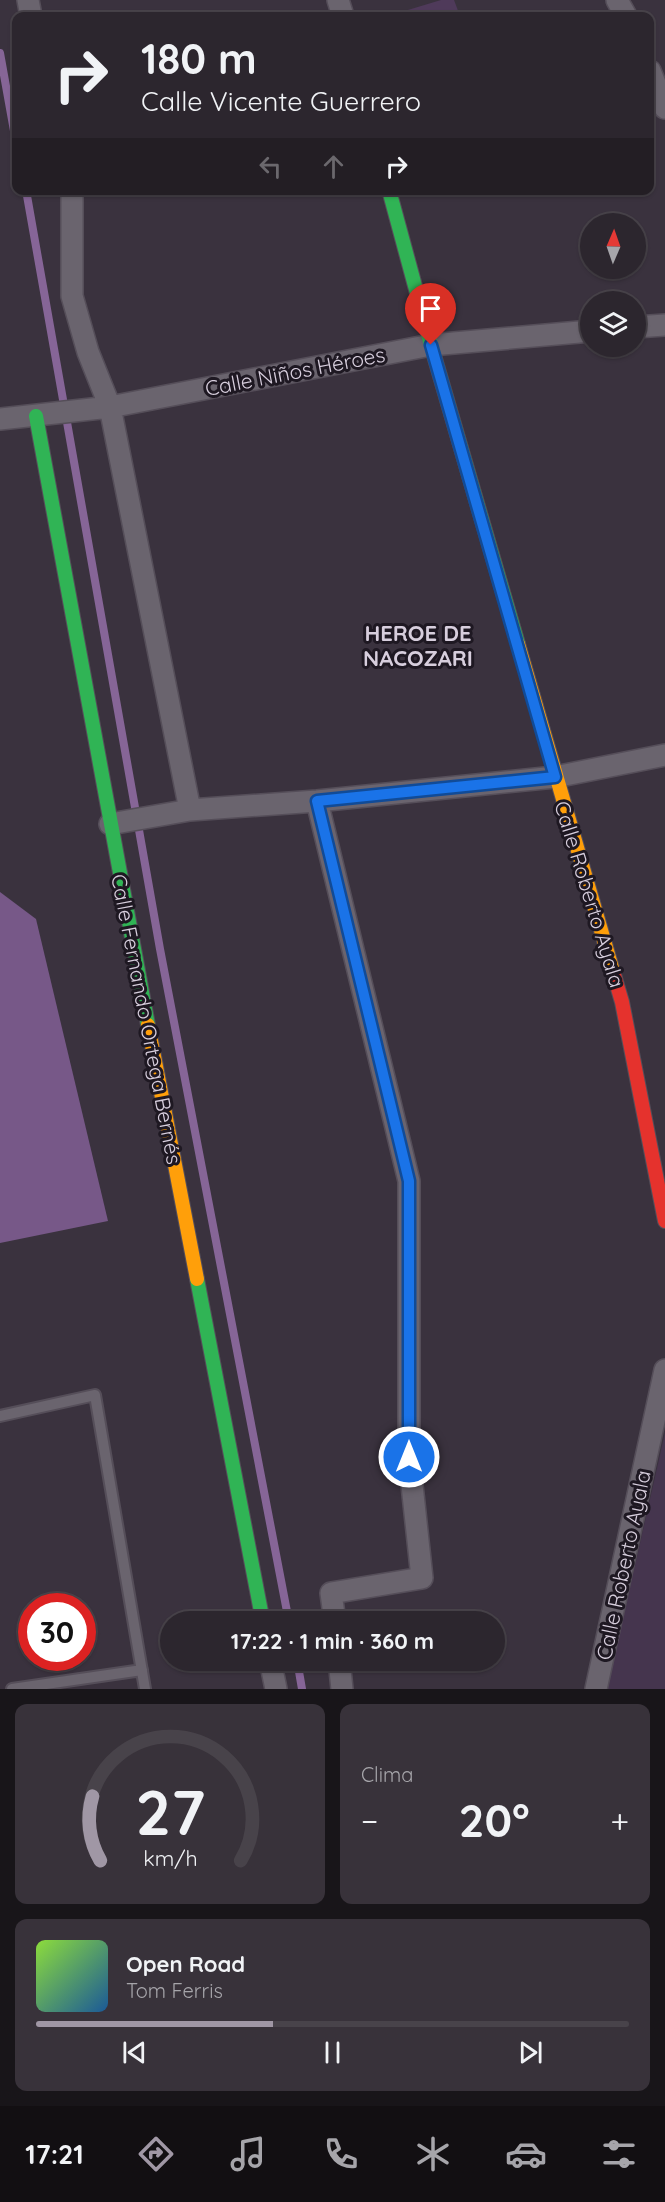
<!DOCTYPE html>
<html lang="es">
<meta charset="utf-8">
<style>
body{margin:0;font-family:Quicksand,sans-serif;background:#38323a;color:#f1f3f6;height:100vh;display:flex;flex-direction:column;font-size:22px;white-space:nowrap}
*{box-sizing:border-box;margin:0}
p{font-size:20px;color:#a6a5aa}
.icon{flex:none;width:33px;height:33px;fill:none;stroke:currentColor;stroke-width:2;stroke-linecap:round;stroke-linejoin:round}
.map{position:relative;height:1689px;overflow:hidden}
.details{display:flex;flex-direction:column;gap:15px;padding:15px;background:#181519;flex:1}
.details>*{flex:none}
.top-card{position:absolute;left:12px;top:12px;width:642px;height:183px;border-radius:12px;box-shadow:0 2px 4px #0004,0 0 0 2px #48434a;background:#2c262e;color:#f1f3f6;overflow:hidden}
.needle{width:39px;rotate:2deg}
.buttons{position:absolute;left:580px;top:213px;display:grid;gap:12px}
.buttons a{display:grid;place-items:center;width:66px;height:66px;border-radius:50%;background:#2c262e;box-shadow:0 2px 4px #0004,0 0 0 2px #48434a;font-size:30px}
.speed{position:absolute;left:18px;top:1593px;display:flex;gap:12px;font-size:30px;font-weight:700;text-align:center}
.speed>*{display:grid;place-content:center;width:78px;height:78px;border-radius:50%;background:#2c262e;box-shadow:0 2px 4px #0004,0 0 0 2px #48434a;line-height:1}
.speed .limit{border:9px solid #d22;background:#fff;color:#111}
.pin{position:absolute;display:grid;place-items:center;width:51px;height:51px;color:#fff;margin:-62px -26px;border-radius:50% 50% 50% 0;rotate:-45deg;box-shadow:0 0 6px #0007}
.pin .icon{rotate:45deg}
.me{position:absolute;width:66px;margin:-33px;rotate:0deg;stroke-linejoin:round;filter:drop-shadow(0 0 4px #0008)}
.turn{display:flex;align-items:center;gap:21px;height:126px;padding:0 30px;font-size:27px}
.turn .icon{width:78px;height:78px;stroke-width:2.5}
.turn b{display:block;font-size:42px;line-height:51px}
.lanes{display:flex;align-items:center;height:57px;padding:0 30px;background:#0003;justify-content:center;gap:30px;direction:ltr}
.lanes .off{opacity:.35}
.big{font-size:45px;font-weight:700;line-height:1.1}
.details .tile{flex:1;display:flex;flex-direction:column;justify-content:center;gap:9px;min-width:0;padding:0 21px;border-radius:12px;background:#38323a}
.details .dial{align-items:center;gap:0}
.dial svg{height:156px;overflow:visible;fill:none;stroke:#48434a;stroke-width:7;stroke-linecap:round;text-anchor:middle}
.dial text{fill:#f1f3f6;stroke:none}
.song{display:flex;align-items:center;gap:18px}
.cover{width:72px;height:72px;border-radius:9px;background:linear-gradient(135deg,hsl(90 70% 55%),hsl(210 70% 35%))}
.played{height:6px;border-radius:3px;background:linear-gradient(90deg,#a097a5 40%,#48434a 40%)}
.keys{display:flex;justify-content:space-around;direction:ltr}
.heat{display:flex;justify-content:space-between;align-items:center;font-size:33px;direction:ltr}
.details .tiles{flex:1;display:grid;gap:15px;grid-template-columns:1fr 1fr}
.tile:last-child{grid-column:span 2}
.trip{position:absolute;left:160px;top:1611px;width:345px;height:60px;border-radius:30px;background:#2c262e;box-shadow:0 2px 4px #0004,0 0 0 2px #48434a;font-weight:700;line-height:60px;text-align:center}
.tabs{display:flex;height:96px;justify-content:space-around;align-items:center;background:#120f12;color:#a6a5aa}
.tabs .icon{width:42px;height:42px}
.tabs .on{color:#a097a5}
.tabs b{font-size:27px;color:#f1f3f6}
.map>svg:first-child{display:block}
.built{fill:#45354e}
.green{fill:#4f3a5a}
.forest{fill:#775888}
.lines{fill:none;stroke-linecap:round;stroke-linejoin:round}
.stream{stroke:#866597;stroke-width:8}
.lane-casing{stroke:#554e59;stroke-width:14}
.street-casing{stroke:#554e59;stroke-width:24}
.fast-casing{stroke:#554e59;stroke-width:16}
.slow-casing{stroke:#554e59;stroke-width:16}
.jam-casing{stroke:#554e59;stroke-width:16}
.lane{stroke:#6a646e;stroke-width:10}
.street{stroke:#6a646e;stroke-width:21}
.fast{stroke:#30b455;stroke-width:14}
.slow{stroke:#ff9f0a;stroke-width:14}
.jam{stroke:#e5322d;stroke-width:14}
.route-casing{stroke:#114b97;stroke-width:15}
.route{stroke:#1a73e8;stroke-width:10}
.labels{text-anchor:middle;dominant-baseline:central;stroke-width:6;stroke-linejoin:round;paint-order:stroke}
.street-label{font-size:21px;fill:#d7cedd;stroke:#1e1822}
.neighbourhood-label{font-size:22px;font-weight:bold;fill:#d7cedd;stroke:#1e1822}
</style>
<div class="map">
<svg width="665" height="1689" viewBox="0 0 665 1689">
<rect width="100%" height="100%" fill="#3a323e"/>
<path class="built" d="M665 1433V1689H607Z"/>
<path class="green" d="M441 0H454L460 16H388Z"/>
<path class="forest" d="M0 892 36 919 108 1221 0 1243Z"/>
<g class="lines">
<path class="stream" d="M0 53 16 142
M26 190 160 949 289 1622
M297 1660 302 1689"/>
<g class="lane-casing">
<path id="lane" d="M0 1416 95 1395 145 1689
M12 1689 142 1670"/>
</g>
<g class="street-casing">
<path id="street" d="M28 0 31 16
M338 0 343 16
M617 0 626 16
M650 71 665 108
M72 190V296L88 352 110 407 190 810
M636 327 665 325
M0 419 110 407 431 345 591 331
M317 801 409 1181V1457L422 1578 331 1593 335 1622
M110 824 190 810 317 801 555 777 665 755
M270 1660 276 1689
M339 1660 342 1689
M596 1689 665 1370"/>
</g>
<g class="fast-casing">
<path id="fast" d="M389 190 431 345 518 644
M36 416 148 1025
M197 1279 263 1622"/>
</g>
<g class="slow-casing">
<path id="slow" d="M518 644 614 975
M148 1025 197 1279"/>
</g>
<g class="jam-casing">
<path id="jam" d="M614 975 622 1002 665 1221"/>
</g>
<use href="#lane" class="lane"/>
<use href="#street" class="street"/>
<use href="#fast" class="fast"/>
<use href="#slow" class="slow"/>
<use href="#jam" class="jam"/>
</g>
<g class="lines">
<g class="route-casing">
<path id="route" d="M409 1457V1181L317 801 555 777 431 345"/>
</g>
<use href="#route" class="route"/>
</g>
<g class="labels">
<g class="street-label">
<text transform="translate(295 371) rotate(-11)">Calle Niños Héroes</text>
<text transform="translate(590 894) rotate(73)">Calle Roberto Ayala</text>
<text transform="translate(147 1019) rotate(79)">Calle Fernando Ortega Bernés</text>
<text transform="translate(623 1565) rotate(-78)">Calle Roberto Ayala</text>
</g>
<g class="neighbourhood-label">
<text x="418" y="633">HEROE DE<tspan x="418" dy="25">NACOZARI</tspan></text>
</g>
</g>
</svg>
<div class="buttons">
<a><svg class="needle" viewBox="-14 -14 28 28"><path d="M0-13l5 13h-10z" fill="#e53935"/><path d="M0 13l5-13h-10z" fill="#a6a5aa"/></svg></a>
<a><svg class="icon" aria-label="layers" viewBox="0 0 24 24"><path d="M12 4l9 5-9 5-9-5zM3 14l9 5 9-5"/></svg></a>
</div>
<div class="speed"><div class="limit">30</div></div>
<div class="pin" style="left:431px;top:345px;background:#d93025"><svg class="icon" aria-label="arrive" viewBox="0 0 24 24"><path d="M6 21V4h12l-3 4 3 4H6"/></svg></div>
<svg class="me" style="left:409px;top:1457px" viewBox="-20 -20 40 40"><circle r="17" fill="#1a73e8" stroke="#fff" stroke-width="3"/><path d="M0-11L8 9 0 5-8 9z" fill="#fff"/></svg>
<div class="trip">17:22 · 1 min · 360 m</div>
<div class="top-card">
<div class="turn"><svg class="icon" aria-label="right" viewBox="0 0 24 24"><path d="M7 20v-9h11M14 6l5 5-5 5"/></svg><div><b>180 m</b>Calle Vicente Guerrero</div></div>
<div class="lanes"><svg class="icon off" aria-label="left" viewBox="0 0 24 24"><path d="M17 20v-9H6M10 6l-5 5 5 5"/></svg><svg class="icon off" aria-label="ahead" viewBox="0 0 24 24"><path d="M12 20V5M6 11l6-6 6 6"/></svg><svg class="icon" aria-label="right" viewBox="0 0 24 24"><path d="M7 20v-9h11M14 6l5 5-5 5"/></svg></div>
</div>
</div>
<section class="details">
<div class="tiles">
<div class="tile dial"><svg viewBox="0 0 100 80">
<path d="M14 69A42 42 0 1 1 86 69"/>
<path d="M14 69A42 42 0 0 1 10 36" stroke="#a097a5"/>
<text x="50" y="56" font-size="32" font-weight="700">27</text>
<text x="50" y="72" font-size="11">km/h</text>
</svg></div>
<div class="tile"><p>Clima</p>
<div class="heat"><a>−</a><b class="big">20°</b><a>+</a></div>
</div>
<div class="tile">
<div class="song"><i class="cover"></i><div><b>Open Road</b><p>Tom Ferris</p></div></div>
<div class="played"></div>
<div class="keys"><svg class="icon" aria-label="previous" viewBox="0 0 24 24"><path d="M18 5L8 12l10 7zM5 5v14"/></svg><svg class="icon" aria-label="pause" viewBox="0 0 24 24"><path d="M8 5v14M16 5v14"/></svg><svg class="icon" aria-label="next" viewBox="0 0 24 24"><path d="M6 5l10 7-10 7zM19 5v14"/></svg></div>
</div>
</div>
</section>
<nav class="tabs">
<b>17:21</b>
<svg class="icon on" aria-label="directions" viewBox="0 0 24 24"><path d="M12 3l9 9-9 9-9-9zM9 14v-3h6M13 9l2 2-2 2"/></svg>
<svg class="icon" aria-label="music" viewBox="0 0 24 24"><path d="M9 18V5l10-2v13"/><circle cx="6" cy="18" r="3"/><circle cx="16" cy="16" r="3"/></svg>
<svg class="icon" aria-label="phone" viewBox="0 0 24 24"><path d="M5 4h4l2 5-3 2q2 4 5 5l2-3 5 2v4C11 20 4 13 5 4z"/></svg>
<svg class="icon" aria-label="climate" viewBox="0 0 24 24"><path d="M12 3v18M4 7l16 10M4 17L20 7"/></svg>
<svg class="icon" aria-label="car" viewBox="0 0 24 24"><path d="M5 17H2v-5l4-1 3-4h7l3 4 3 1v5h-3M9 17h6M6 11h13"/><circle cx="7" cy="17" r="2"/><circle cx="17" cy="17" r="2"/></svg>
<svg class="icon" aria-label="filters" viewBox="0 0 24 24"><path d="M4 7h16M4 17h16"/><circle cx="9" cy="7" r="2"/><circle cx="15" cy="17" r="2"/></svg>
</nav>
